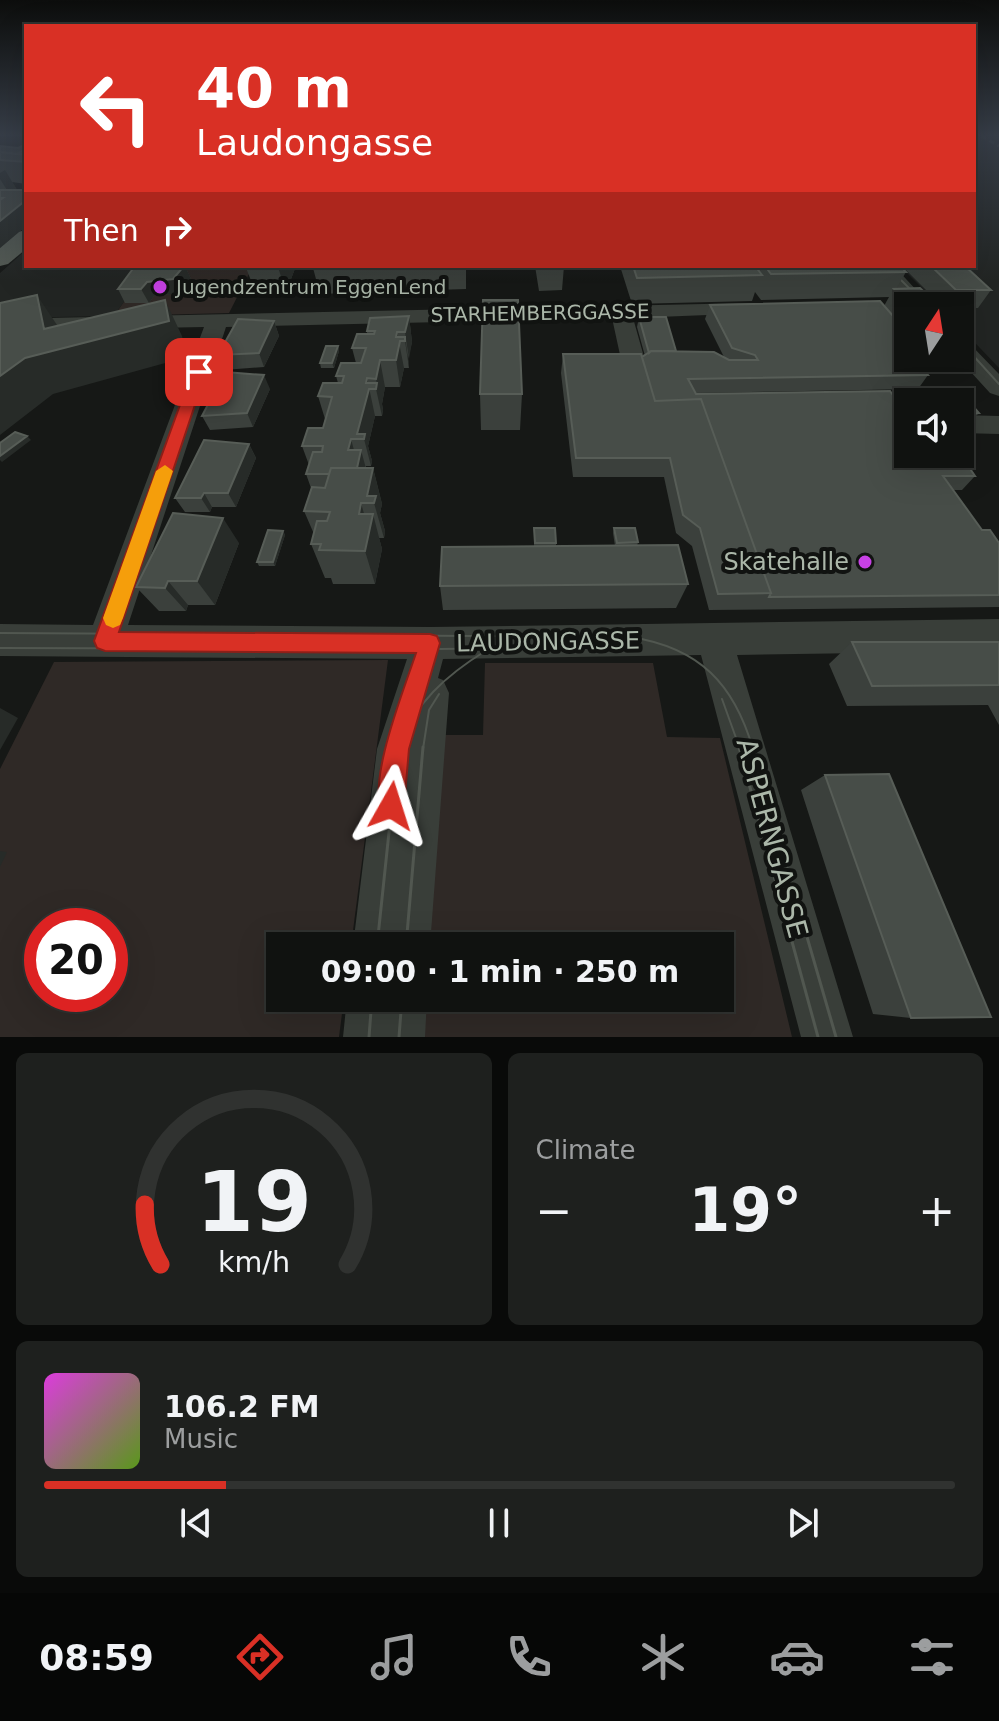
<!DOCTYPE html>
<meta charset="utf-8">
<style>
body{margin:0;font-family:"DejaVu Sans",sans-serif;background:#1e201e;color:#f1f3f6;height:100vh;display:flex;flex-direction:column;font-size:30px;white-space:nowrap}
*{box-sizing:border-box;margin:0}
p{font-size:26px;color:#9c9e9f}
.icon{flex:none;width:44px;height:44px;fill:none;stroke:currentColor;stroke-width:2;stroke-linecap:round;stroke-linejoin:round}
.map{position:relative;height:1037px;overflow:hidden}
.sheet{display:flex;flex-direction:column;gap:16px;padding:16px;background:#090a09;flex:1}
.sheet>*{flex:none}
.hud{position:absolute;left:24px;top:24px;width:952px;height:244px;border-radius:0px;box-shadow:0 8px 32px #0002,0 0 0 2px #303230;background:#d93025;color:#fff;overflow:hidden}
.needle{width:52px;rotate:12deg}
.controls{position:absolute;left:894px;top:292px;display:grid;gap:16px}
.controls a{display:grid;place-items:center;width:80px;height:80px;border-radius:0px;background:#101210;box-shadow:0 8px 32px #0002,0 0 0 2px #303230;font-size:40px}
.speed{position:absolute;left:24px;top:908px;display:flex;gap:16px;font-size:40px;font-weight:700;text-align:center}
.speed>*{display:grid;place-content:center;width:104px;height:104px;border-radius:50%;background:#101210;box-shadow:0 8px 32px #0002,0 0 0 2px #303230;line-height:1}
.speed .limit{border:12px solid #d22;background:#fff;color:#111}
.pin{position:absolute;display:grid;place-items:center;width:68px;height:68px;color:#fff;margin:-34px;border-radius:16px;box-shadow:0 4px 12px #0006}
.me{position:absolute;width:88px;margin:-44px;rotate:6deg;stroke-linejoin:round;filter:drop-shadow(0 0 6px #0008)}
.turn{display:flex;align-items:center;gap:28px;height:168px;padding:0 40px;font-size:36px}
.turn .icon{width:104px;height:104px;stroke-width:2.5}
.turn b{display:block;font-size:56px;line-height:68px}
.then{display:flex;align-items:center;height:76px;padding:0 40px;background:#0003;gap:16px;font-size:30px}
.big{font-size:60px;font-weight:600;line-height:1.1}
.sheet .tile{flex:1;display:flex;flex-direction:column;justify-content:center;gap:12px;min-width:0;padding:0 28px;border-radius:12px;background:#1e201e}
.sheet .dial{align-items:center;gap:0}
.dial svg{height:208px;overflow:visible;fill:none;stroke:#303230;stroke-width:7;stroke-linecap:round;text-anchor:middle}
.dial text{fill:#f1f3f6;stroke:none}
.song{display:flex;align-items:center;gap:24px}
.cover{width:96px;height:96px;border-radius:12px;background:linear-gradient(135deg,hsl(300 70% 55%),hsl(90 70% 35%))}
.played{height:8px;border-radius:4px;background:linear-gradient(90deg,#d93025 20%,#303230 20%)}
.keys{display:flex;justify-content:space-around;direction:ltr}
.heat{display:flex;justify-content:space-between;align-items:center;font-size:44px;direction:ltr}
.sheet .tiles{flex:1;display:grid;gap:16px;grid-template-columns:1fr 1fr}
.tile:last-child{grid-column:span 2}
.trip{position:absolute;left:266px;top:932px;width:468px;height:80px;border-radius:0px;background:#101210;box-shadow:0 8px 32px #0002,0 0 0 2px #303230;font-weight:600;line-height:80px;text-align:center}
.tab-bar{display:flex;height:128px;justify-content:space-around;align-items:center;background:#060706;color:#9c9e9f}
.tab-bar .icon{width:56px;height:56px}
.tab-bar .current{color:#d93025}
.tab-bar b{font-size:36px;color:#f1f3f6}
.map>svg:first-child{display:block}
.built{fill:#222523}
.green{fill:#2f2926;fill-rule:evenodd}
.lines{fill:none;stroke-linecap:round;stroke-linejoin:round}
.minor{fill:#393e39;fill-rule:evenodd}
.major{fill:#545b54;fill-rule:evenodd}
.tram-far1{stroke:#515750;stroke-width:2}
.tram{stroke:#515750;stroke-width:3}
.rail{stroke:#515750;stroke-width:3;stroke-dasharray:5 4;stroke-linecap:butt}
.wall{fill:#3b403c}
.shaded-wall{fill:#272b28}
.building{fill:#474d48;stroke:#575d57;stroke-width:2}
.route{fill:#d93025;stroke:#8d1f18;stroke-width:2}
.slow{fill:#f59e0b}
.poi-dot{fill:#c741e5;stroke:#111311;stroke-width:3}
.labels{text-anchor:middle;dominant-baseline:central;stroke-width:8;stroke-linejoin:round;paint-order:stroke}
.far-poi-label{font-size:20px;fill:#abb7a9;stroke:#111311;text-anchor:start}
.far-street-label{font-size:20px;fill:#abb7a9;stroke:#111311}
.poi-label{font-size:24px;fill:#abb7a9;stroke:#111311;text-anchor:end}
.street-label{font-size:24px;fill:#abb7a9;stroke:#111311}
.near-street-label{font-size:28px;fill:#abb7a9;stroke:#111311}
</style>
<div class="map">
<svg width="999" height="1037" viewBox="0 0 999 1037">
<rect width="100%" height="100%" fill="#161816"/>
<path class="built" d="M974 136H999V368L960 327V306H940L900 266H974Z
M26 250V266H149L114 316 0 318V273Z"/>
<path class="green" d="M149 266H253L229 313 114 316Z
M388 660 351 946H280V998H344L339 1037H0V769L54 662ZM42 926H110V994H42Z
M485 663H653L667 737 720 738 792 1037H422L425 998H720V946H428L442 735H483Z"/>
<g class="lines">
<path class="minor" d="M873 266H894L931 306H910Z
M750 303 757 305 760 309 757 313 633 318 646 364 642 369H626L622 364 612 318 226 327 128 625 430 627 999 619V651L737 655 853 1037H801L701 655 443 659 438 678 443 680 449 693 430 946H353L377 749 407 659 0 656V624L93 625 204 327 0 331V319Z
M960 340 968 342 999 374V396L990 393 958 358Z
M859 392 887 393 918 402H908V414L850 406 847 400 850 394Z
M960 415 999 416V434L960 433Z
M347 998H427L425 1037H343Z"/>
<path class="major" d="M26 230V249L8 264 0 266V247L18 232Z"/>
<path class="tram-far1" d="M887 266 927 306
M960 341 999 384
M0 633 631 637C700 648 734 684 753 749
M0 648 376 649
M440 649 512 648
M722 699 740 749
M397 749C414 704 446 675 487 650
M423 749 429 710 439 694"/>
<path class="tram" d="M739 747 818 1037
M752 747 836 1037
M377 946 398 747
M406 946 423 747
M369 1037 372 998
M399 1037 402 998"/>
<path class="rail" d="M982 136 999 146"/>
</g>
<path class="wall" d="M26 144V184L12 182 17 190H23L26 187V226L0 248V146L18 148Z
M46 266H185L191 279 179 293 154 296 149 303H125L118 289 133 268 48 270Z
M296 266 286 292 256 293 246 268Z
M314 266H466V289L320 294 313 268Z
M535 266H564L562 290 539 291Z
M620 266H900L906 272 896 289 933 300 929 306H908V358H960V339L971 350 960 364 920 365 928 375 918 389 695 393 696 394 908 416 975 476 962 490H953L982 530 999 543V607L709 610 692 546 676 533 664 477H573L561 373 563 354 642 357 645 356 637 327 639 317 676 351 724 357 705 319 710 305 884 306 889 297 761 300 755 292 752 301 632 304Z
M902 266H965L991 290 978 308H960V306H942Z
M409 316 412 342 408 359 409 368H404L400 387H385L382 404 383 410 382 416H375L368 446 372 461 371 466H366V468H373L382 504 380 513 385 531 384 538H379L382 549 375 584H333L331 578H325L311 544 314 534 304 511 311 488 306 474 309 465 302 446 323 428 325 419 318 396 338 383 336 376 356 363 352 348 367 334V331Z
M274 321 279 336 264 367 224 370 218 355Z
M338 346 339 351 334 368H321L320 363Z
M270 389 253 427 210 430 202 416Z
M480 394H522L520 430H481Z
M965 397 979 413 975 417 960 418V402H942L945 399Z
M249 444 256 458 236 507H212L210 512H185L175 498Z
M534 528 556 543V546H615L613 533 614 528 638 542 637 546 688 584 676 608 443 610 440 586 534 547Z
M283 531 285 535 275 566H259L257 562Z
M239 543 215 605H188L186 611H159L136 587Z
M852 642H999V725L988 705 847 706 829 664Z
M825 775 911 1018 873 1014 801 790Z"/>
<path class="shaded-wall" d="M5 170 19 193 12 198 0 179V173Z
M26 200V226L0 248V221Z
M185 266 191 279 179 293 154 296 149 303 141 289 147 282Z
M278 266H296L286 292 278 267Z
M37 295 61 331 165 300 182 336 187 357 53 394 0 435V376L44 329Z
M409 316 412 342 409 359 405 332Z
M274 321 279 336 264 367 259 353Z
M397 332 404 368 400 387 396 360Z
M405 337 409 363V368L405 341Z
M338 346 339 351 334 368 332 363Z
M380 360 385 387 382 404 383 410 382 416 376 389 377 385 376 379Z
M264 375 270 389 253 427 247 413Z
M367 378 375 416 368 446 372 461 371 466 364 439 357 434Z
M27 436 31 440 2 462 0 460V456Z
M351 439 358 465 361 450 368 476 362 503 348 450Z
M249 444 256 458 236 507 228 493Z
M373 468 382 504 380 513 385 531 384 538 374 503 367 496Z
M204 493 212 507 210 512 201 498Z
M361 503 369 531 373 514 382 549 375 584 365 551 359 514Z
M223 518 239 543 215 605 197 581Z
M283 531 285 535 275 566 273 562Z
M168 581 188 605 186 611 165 588Z
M0 708 18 718 0 750Z
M0 851 7 852 0 867Z"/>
<path class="building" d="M26 144V149L17 154 0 152V146L18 148Z
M26 149V154H17Z
M0 152 26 155V162L0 160Z
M0 190H26V200L0 221V200L3 198H0Z
M135 266H184L173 279 147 282 141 289H118Z
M247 266H278L246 268Z
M314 266H379L313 268Z
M633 266H755L762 275 637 278Z
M765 266H900L906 272 771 274Z
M931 266H965L991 290H956Z
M920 288 933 300 906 301 894 289Z
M37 295 44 329 165 300 169 321 25 358 0 376V303Z
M483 300H518L522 394H480Z
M880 301 900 324H908V358H914L928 375 688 379 696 394 890 391 908 416V454H960L975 476H943L982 530H990L999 543V595L769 597 771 593 701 399 655 401 642 357 651 351 714 352 729 360H758L755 355 732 348 710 305Z
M409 316 405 332H397L396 337H405V341H400L396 360H380L376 379 367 378 366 383H377L376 389H369L357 434H365L364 439H351L348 450H361L357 468H331L329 474H306L313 452H322L323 446H302L308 428H323L332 397 318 396 323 383H342L344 376H336L341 363H361L366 348H352L357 334H374L375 331H367L370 318Z
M639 317H666L676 351H651L649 353Z
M238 319 274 321 259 353 218 355Z
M960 339 971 350H960Z
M326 346H338L332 363H320Z
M563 354H641L655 401 701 399 771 593 718 594 700 528 683 515 670 458H576Z
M225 372 264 375 247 413 202 416Z
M965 397 979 413 960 414V402H948L945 399Z
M15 432 27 436 0 456V443Z
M204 440 249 444 228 493H204L201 498H175Z
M331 468H373L367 496H376L374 503H361L359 514H373L365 551 319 550 321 544H311L317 521H327L330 512 304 511 312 487 325 488Z
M173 513 223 518 197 581H168L165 588 136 587Z
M534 528H555L556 543H535Z
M614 528H635L638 542 617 543Z
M268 530 283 531 273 562H257Z
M678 545 688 584 440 586 442 547Z
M852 642H999V685L872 686Z
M889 774 991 1017 911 1018 825 775Z"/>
<linearGradient id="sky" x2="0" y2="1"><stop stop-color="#0c0d0c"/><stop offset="0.48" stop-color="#363d47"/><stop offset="1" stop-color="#363d47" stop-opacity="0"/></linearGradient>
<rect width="999" height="281" fill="url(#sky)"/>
<path class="route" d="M199 368 206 372 119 632 430 634 437 636 440 643 409 749 404 806 400 815 391 819 382 815C367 780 404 690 416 653L105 651 97 648 94 641 192 372Z"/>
<path class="slow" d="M165 465 173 471 123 618 120 625 113 628 106 625 103 618 156 471Z"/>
<g class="poi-dot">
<circle cx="160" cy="287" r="8"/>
<circle cx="865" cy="562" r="8"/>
</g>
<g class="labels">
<g class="far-poi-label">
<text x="176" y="287">Jugendzentrum EggenLend</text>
</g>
<g class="far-street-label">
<text transform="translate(540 313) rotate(-1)">STARHEMBERGGASSE</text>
</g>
<g class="poi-label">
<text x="849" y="562">Skatehalle</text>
</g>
<g class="street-label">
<text transform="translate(548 642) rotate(-1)">LAUDONGASSE</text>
</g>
<g class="near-street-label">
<text transform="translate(772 838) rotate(75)">ASPERNGASSE</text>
</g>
</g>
</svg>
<div class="controls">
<a><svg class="needle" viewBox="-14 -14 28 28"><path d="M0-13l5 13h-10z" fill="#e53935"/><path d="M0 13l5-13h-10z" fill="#9c9e9f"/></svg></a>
<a><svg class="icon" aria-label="sound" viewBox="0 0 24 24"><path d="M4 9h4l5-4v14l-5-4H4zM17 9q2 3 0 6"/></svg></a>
</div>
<div class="speed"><div class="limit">20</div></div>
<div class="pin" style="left:199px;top:372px;background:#d93025"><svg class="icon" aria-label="arrive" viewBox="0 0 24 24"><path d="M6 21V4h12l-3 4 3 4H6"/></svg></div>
<svg class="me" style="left:391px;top:806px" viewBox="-20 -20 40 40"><path d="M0-17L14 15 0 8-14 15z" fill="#d93025" stroke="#fff" stroke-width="4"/></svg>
<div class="trip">09:00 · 1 min · 250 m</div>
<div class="hud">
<div class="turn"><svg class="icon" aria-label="left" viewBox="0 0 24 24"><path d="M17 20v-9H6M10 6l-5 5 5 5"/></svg><div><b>40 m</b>Laudongasse</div></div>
<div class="then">Then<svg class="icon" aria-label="right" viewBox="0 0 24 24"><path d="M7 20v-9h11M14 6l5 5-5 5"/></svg></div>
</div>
</div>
<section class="sheet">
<div class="tiles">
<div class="tile dial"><svg viewBox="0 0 100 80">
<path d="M14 69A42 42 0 1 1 86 69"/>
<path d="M14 69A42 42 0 0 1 8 46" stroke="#d93025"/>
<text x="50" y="56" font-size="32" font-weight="700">19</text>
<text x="50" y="72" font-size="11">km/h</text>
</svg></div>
<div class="tile"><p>Climate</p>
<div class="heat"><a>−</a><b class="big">19°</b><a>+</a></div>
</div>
<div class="tile">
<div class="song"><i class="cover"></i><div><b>106.2 FM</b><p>Music</p></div></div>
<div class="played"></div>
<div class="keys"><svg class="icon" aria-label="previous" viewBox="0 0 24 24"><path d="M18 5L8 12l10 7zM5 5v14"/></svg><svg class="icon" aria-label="pause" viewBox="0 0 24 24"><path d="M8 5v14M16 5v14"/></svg><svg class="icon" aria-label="next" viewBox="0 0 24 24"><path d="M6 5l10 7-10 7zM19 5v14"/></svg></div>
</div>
</div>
</section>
<nav class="tab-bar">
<b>08:59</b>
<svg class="icon current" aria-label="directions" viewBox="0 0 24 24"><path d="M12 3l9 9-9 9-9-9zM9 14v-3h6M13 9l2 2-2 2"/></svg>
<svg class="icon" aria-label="music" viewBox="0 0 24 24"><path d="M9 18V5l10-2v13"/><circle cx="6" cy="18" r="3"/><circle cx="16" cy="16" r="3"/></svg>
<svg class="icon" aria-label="phone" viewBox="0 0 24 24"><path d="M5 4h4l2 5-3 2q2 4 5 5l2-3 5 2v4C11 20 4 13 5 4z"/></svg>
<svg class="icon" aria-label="climate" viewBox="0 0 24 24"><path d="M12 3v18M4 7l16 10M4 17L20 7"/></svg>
<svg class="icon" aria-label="car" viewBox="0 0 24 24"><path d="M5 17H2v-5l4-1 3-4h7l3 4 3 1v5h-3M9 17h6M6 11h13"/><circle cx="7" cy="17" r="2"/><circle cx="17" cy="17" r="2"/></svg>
<svg class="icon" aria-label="filters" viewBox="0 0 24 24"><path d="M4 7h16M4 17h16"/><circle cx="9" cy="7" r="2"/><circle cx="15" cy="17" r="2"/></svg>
</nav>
